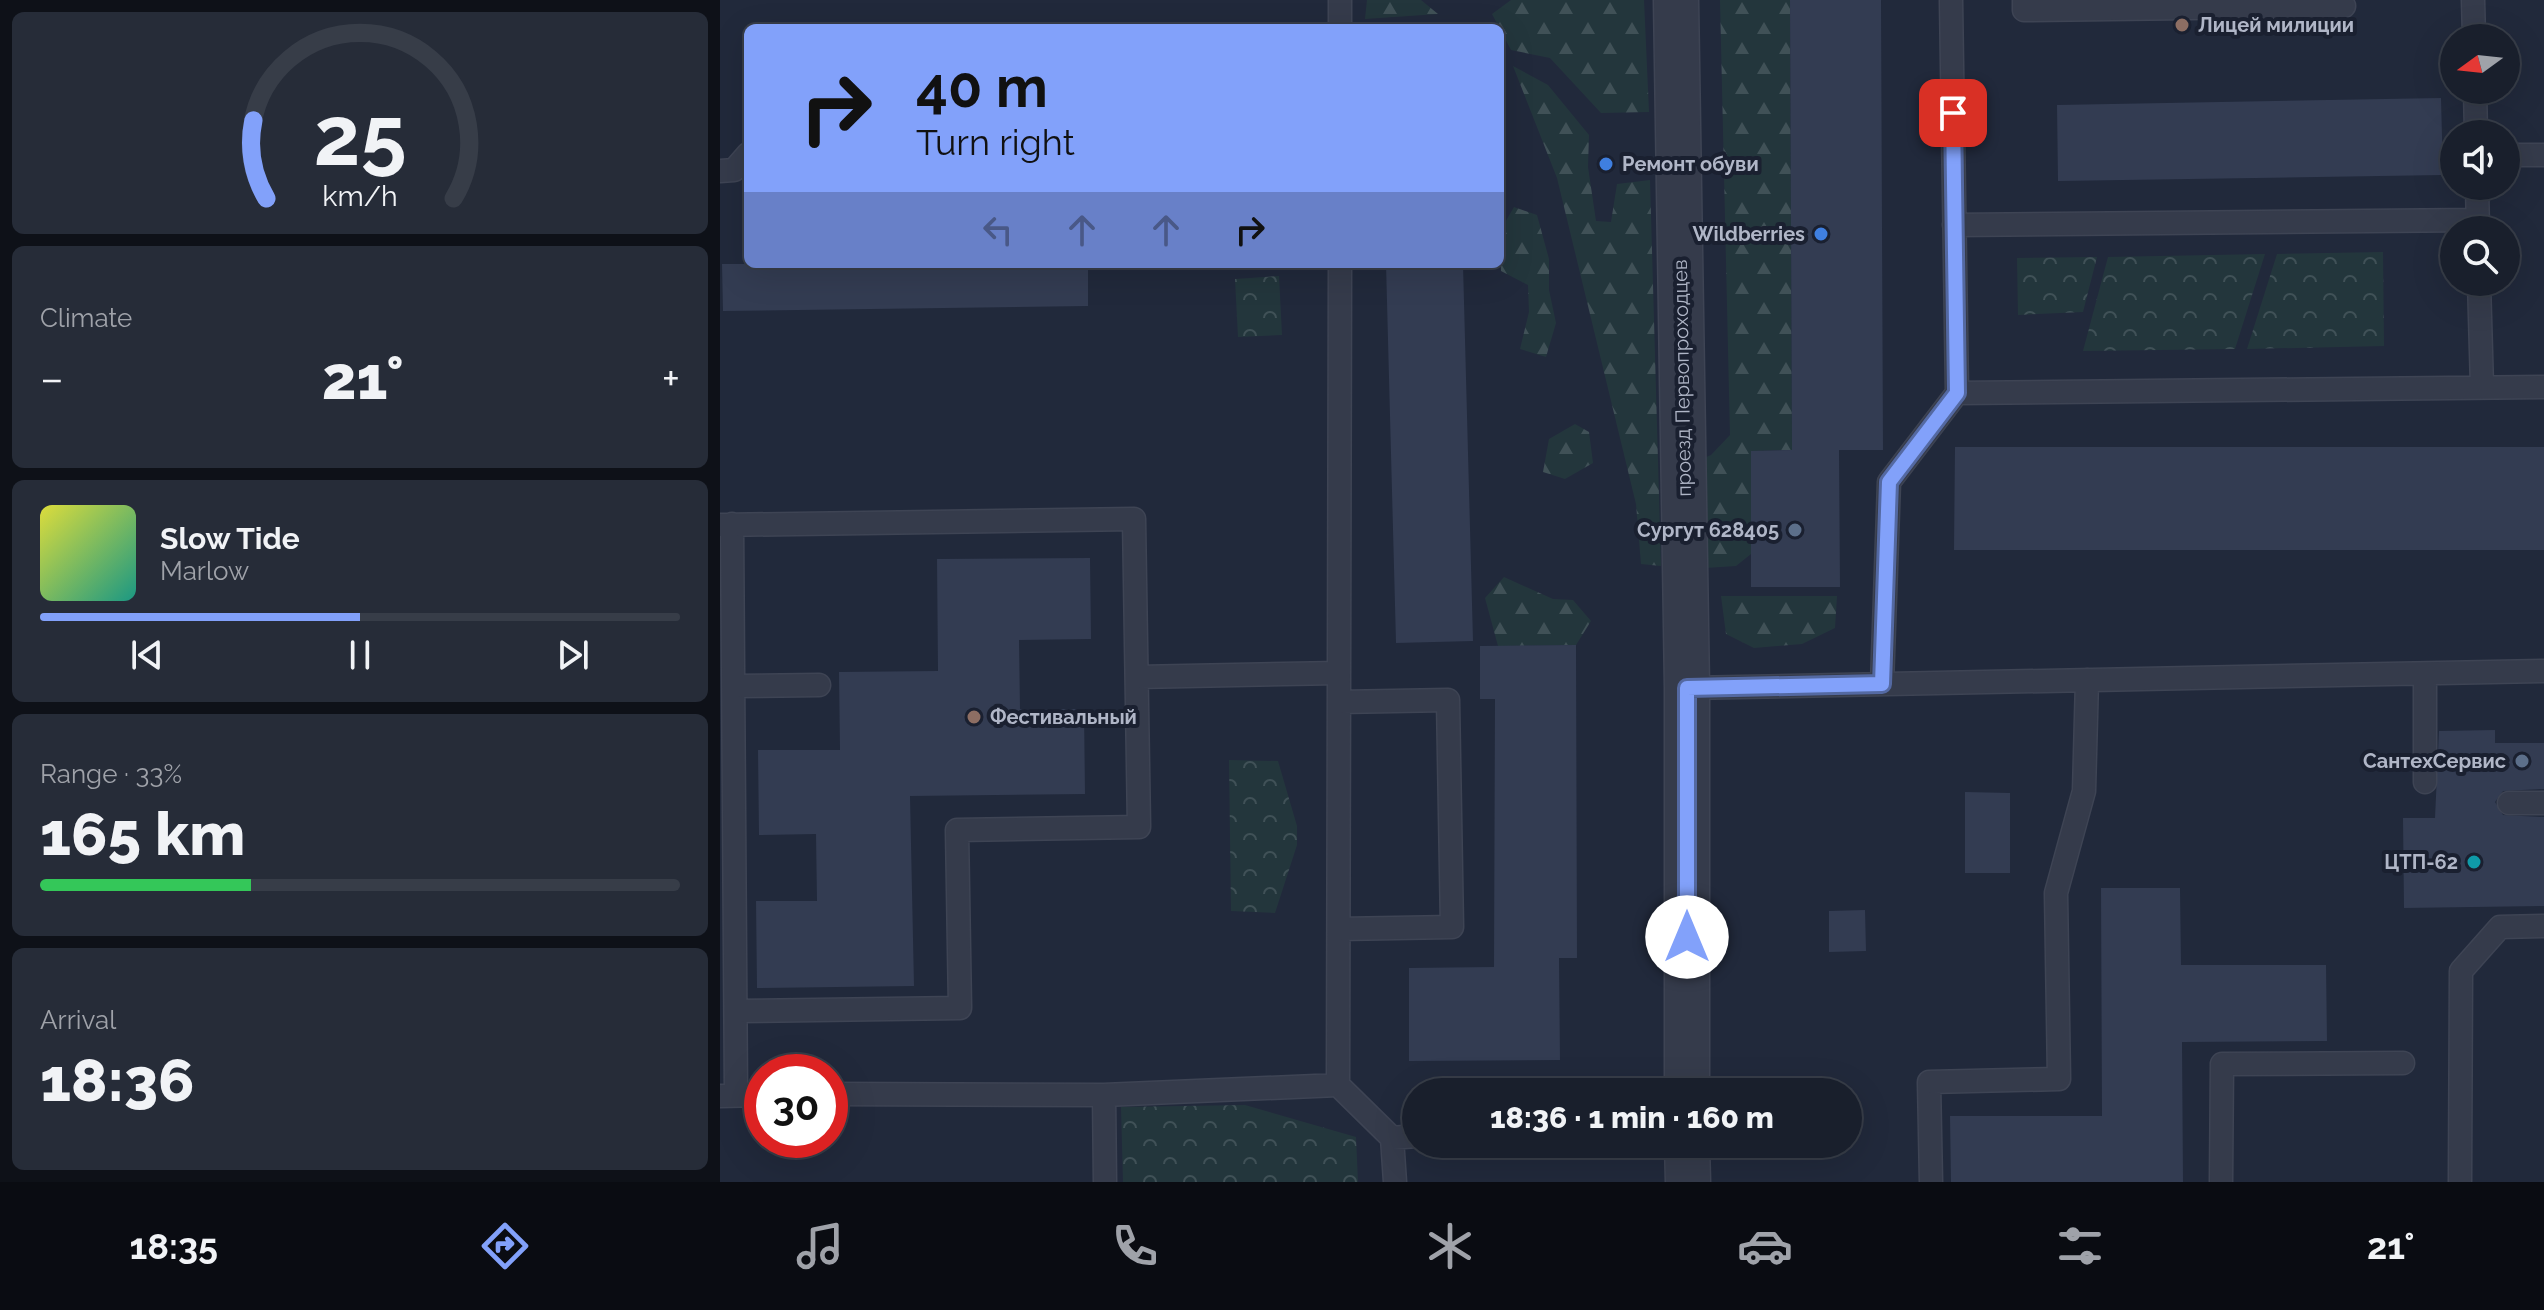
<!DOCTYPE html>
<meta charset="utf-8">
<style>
body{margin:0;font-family:Raleway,sans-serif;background:#262c38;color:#f1f3f6;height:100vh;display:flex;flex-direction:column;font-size:30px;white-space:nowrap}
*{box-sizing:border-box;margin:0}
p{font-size:26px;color:#9fa2a9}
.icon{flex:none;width:44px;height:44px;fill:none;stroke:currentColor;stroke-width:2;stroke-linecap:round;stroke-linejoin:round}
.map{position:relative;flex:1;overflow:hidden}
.details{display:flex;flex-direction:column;gap:12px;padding:12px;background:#0e1118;width:720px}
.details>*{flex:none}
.guide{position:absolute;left:24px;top:24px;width:760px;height:244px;border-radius:12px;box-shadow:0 8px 32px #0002,0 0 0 2px #373d48;background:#82a1fa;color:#111;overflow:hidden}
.needle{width:52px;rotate:255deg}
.controls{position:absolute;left:1720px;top:24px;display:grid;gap:16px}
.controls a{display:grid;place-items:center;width:80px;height:80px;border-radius:50%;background:#191f2c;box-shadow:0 8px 32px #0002,0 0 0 2px #373d48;font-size:40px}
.speed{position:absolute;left:24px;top:1054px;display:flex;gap:16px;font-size:40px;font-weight:700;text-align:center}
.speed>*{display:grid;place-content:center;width:104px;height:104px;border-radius:50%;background:#191f2c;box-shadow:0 8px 32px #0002,0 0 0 2px #373d48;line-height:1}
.speed .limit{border:12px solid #d22;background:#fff;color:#111}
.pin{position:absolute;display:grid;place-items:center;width:68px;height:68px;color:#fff;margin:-34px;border-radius:16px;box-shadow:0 4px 12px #0006}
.me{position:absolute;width:88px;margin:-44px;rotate:0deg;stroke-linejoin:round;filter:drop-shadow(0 0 6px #0008)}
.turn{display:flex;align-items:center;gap:28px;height:168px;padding:0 40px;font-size:36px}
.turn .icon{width:104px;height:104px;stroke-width:2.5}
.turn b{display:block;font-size:56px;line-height:68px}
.lanes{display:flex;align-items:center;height:76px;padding:0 40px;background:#0003;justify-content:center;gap:40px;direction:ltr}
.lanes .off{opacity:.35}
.big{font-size:60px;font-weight:800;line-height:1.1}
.details .card{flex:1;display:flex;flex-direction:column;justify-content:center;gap:12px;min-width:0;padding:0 28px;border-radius:12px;background:#262c38}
.details .dial{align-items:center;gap:0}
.dial svg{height:208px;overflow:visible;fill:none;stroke:#373d48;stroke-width:7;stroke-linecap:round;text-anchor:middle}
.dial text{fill:#f1f3f6;stroke:none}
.song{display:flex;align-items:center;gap:24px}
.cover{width:96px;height:96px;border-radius:12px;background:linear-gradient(135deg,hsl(60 70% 55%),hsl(170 70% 35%))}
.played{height:8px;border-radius:4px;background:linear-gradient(90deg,#82a1fa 50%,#373d48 50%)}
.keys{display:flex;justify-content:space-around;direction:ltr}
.heat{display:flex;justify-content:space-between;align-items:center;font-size:44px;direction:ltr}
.charge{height:12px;border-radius:6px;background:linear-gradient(90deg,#34c759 33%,#373d48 0)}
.trip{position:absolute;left:682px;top:1078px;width:460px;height:80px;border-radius:40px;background:#191f2c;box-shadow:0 8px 32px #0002,0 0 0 2px #373d48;font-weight:800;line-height:80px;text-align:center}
.dock{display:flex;height:128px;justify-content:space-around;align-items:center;background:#0a0c12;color:#9fa2a9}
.dock .icon{width:56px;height:56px}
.dock .on{color:#82a1fa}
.dock b{font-size:36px;color:#f1f3f6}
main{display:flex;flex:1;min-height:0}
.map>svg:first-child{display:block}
.forest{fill:url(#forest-firs)}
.park{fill:url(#park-crowns)}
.building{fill:#333c52}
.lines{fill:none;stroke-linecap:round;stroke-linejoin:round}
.service-casing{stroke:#3e4454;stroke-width:25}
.minor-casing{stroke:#3e4454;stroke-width:47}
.service{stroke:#353b4b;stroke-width:22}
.minor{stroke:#353b4b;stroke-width:44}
.route-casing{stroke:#5469a2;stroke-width:20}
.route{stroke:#82a1fa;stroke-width:14}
.education-dot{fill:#8d6e63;stroke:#1a2030;stroke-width:3}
.shop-dot{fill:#3f7fe0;stroke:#1a2030;stroke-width:3}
.service-dot{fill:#5c6f8a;stroke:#1a2030;stroke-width:3}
.culture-dot{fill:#0f9aa8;stroke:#1a2030;stroke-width:3}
.labels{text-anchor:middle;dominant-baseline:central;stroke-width:8;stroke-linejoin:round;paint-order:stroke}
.poi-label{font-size:20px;font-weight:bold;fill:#b0b6c7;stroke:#1a2030;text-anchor:end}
.street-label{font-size:20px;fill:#b0b6c7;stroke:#1a2030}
</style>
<main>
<section class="details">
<div class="card dial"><svg viewBox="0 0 100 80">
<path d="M14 69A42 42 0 1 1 86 69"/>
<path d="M14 69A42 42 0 0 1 9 39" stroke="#82a1fa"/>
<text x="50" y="56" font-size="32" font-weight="700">25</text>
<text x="50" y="72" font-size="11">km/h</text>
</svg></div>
<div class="card"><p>Climate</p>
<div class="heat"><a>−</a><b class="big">21°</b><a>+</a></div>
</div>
<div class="card">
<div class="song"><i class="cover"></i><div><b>Slow Tide</b><p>Marlow</p></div></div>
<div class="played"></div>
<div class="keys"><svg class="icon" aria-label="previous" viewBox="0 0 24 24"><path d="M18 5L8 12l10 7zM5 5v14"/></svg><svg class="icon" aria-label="pause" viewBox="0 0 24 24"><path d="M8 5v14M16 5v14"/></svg><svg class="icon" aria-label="next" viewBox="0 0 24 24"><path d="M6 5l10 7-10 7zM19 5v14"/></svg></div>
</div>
<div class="card"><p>Range · 33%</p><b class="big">165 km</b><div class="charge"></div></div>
<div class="card"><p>Arrival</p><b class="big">18:36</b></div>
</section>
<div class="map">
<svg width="1824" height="1182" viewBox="0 0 1824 1182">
<defs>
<pattern id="forest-firs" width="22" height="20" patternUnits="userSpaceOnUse" patternTransform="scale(2)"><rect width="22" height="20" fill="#23363c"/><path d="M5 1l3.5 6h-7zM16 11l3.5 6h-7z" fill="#405157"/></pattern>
<pattern id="park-crowns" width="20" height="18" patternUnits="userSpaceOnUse" patternTransform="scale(2)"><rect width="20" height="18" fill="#23363c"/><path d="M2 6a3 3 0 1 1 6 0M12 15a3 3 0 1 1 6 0" fill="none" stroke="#405157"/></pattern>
</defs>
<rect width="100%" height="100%" fill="#21293b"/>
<path class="forest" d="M647 0H701L718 14 645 19Z
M791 0H924L929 112 881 113 830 58 791 50 772 14Z
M1000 0H1070L1072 450 1031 451V554L1016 566 985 568 970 464 991 455 1010 435Z
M793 66 828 85 869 135 868 167 876 221 891 222 897 184 930 180 941 566 921 564 916 504 837 178Z
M794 207 817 215 829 259V290L836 323 826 357 800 349 809 312 808 285 781 271 780 231Z
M855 424 869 432 873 463 845 479 823 472 829 439Z
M784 577 833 599 853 600 871 621 856 645 778 646 765 598Z
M1001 596H1117L1115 628 1082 644 1034 648 1006 634Z"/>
<path class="park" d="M1663 252 1664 346 1527 349 1557 254Z
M1545 254 1515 349 1363 351 1388 257Z
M1377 257 1363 312 1298 315 1297 258Z
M559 276 562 335 518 337 515 279Z
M509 760 558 761 577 826V845L555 913 511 911Z
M525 1105 636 1137 638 1182H403L401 1107Z"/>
<path class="building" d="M1070 0H1161L1163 450H1119L1120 587H1031V451L1072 450Z
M1721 98 1723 175 1338 181 1337 105Z
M2 264H368V306L3 311Z
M666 264H743L753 641 676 643Z
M1235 447H1824V550H1234Z
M370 558 371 639 299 640 300 709H364L365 794 190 796 194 986 37 988 36 901H97L96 834 39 835 38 750H120L119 672 218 671 217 559Z
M856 645 857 958H839L840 1060 689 1061V968L774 967 775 699H760V646Z
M1775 730V743H1824V789L1783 791 1775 802 1783 815 1824 817V906L1684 908 1683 818H1715L1719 731Z
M1245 792 1290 793V873H1245Z
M1381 888H1460L1461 965H1606L1607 1041 1462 1042 1463 1182H1231L1230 1116H1382Z
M1145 910 1146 951 1109 952V911Z"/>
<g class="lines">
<g class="service-casing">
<path id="service" d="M620 0V28
M1304 0V10L1624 6
M1753 0 1754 38
M1755 90 1756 134
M1786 155H1824
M0 171 14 170 28 154
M1757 186 1758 230
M1234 225 1758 220
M1759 282 1762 387
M1237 393 1824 387
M12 524 16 1095
M0 525 414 519 419 827 237 830 240 1008 17 1011
M417 677 619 673
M1162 684 1169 482 1237 393 1231 0
M14 686 99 685
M967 688 1824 671
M1705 782V674
M1789 803H1824
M619 929 732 927 728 700 619 702
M618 1085 620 264
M110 1094 384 1095 618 1085 672 1138 696 1136
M384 1095 385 1182
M0 1096 42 1095
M672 1138 675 1182
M1211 1182 1209 1082 1339 1079 1336 893 1364 791 1367 680
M1501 1182 1502 1064 1683 1063
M1740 1182 1741 971 1780 927 1824 926"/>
</g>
<g class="minor-casing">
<path id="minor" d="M956 0 967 688V1092
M967 1144 968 1182"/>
</g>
<use href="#service" class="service"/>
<use href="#minor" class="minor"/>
</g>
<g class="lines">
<g class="route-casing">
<path id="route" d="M967 937V688L1162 684 1169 482 1237 393 1233 113"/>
</g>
<use href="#route" class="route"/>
</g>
<g class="education-dot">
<circle cx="1462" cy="25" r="8"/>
<circle cx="254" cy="717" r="8"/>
</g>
<g class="shop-dot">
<circle cx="886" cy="164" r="8"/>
<circle cx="1101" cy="234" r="8"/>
</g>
<g class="service-dot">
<circle cx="1075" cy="530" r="8"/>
<circle cx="1802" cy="761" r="8"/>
</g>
<circle class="culture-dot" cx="1754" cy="862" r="8"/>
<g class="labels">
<g class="poi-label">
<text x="1478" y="25" text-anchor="start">Лицей милиции</text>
<text x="902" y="164" text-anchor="start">Ремонт обуви</text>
<text x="1085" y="234">Wildberries</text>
<text x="1059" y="530">Сургут 628405</text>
<text x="270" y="717" text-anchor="start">Фестивальный</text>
<text x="1786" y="761">СантехСервис</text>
<text x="1738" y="862">ЦТП-62</text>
</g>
<g class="street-label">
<text transform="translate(962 378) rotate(-91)">проезд Первопроходцев</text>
</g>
</g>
</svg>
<div class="controls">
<a><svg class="needle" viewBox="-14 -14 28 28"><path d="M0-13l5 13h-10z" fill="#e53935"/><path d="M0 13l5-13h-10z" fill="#9fa2a9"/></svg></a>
<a><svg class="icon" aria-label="sound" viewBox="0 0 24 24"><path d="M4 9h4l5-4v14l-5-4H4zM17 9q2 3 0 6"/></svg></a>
<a><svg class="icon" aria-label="search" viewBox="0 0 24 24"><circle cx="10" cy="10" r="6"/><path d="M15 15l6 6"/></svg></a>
</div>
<div class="speed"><div class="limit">30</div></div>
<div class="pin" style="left:1233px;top:113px;background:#d93025"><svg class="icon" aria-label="arrive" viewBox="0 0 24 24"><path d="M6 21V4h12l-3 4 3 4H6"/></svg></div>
<svg class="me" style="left:967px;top:937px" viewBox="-20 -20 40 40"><circle r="19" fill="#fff"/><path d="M0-13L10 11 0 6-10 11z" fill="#82a1fa"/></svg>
<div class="trip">18:36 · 1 min · 160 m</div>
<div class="guide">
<div class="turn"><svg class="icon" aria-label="right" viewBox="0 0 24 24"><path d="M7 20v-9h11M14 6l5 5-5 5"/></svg><div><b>40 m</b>Turn right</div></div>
<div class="lanes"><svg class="icon off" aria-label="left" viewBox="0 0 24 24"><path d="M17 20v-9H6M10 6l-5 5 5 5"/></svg><svg class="icon off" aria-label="ahead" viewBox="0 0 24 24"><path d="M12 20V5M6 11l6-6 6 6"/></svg><svg class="icon off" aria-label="ahead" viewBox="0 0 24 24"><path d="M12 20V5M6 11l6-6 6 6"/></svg><svg class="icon" aria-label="right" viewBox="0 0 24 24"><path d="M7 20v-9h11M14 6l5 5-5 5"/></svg></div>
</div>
</div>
</main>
<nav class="dock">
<b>18:35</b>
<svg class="icon on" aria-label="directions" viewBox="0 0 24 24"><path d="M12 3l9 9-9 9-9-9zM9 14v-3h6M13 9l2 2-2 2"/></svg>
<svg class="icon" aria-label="music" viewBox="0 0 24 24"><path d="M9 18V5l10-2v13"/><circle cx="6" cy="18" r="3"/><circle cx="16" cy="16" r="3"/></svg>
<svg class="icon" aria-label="phone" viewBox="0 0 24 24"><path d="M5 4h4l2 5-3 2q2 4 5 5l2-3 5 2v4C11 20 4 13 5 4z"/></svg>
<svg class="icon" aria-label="climate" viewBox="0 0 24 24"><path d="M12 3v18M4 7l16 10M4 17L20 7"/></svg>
<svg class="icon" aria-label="car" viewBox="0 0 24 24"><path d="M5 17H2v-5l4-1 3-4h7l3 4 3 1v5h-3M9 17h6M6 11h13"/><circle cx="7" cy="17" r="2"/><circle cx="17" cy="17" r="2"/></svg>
<svg class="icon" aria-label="filters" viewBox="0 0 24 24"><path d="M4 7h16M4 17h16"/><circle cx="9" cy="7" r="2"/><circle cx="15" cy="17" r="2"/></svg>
<b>21°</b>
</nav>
